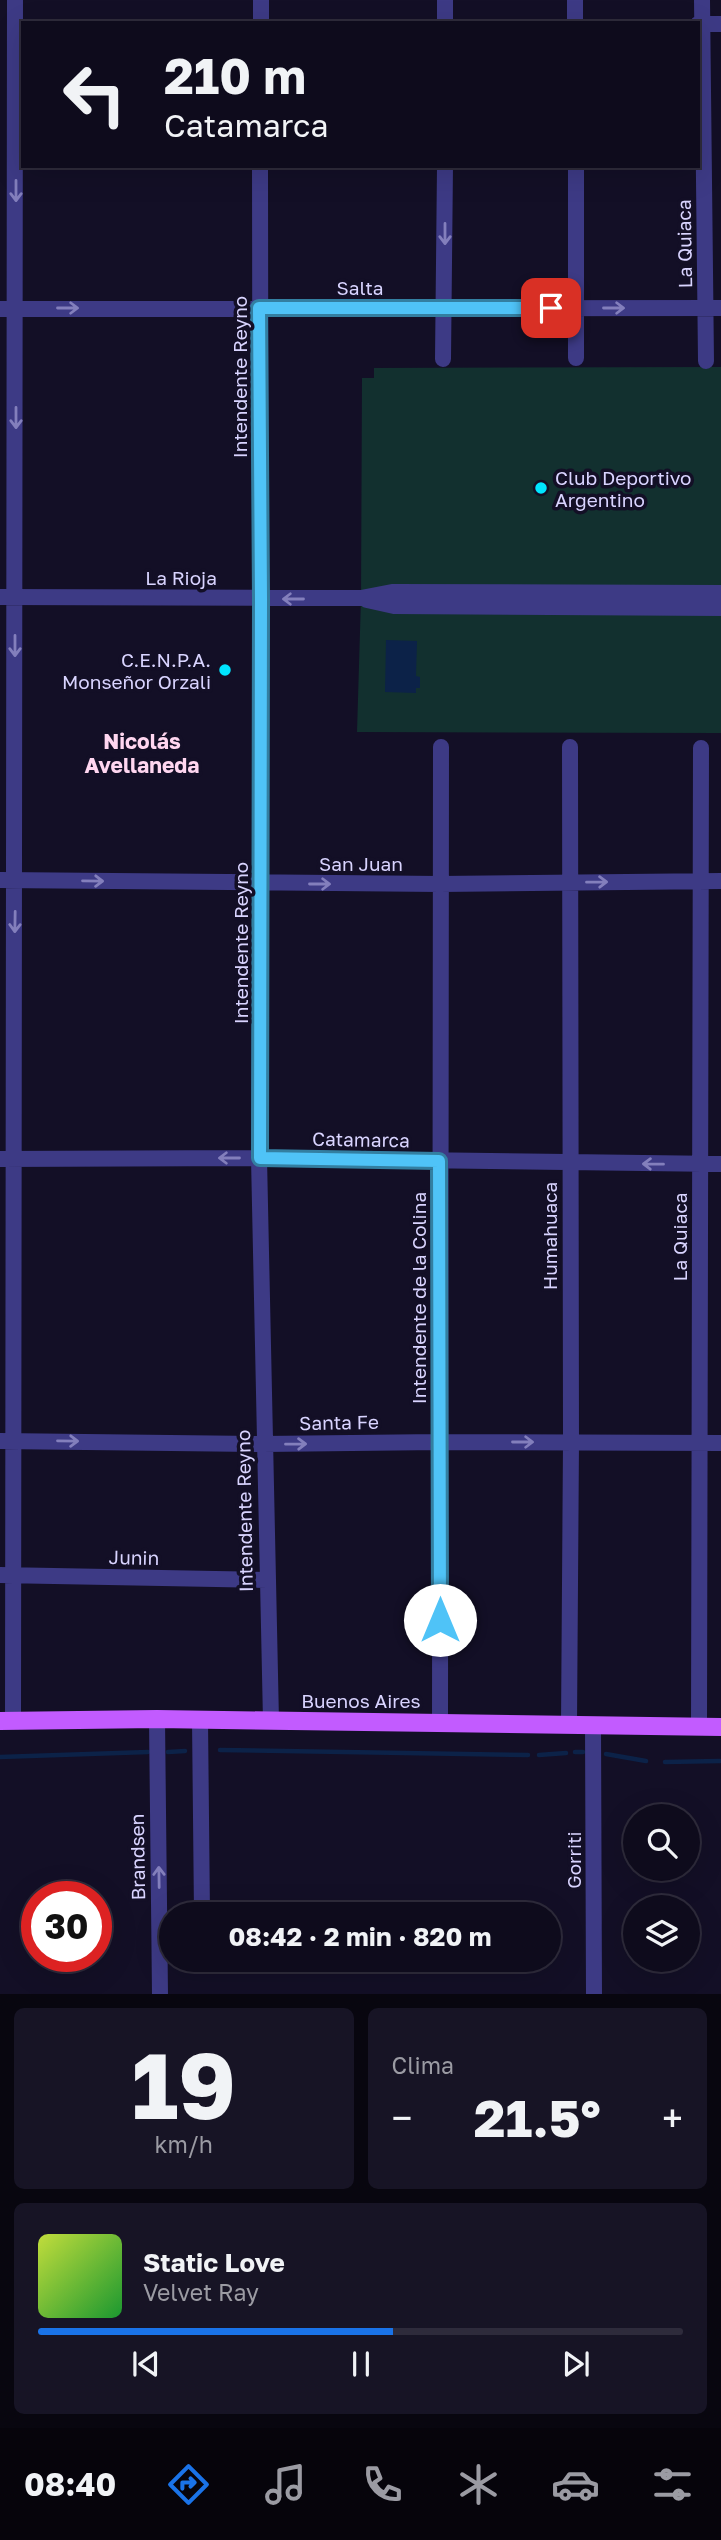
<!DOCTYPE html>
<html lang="es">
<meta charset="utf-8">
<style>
body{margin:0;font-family:"Golos Text",sans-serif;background:#171425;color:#f1f3f6;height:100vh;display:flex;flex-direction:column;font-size:26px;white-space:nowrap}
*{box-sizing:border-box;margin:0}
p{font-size:23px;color:#9b9ba3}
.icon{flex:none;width:38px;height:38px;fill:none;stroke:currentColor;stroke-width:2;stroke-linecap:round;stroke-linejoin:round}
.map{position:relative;height:1994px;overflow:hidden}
.panel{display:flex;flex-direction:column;gap:14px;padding:14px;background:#08060f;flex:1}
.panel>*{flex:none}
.hud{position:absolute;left:21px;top:21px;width:679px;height:147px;border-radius:0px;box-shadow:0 7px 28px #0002,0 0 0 2px #2e2b3b;background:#0e0b1c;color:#f1f3f6;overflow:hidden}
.controls{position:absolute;left:623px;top:1804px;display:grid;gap:14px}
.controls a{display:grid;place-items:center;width:77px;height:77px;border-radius:50%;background:#0e0b1c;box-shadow:0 7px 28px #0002,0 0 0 2px #2e2b3b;font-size:35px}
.speed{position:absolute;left:21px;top:1881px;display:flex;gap:14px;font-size:35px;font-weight:700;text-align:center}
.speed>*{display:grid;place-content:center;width:91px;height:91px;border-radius:50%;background:#0e0b1c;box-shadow:0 7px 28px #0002,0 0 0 2px #2e2b3b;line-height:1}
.speed .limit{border:10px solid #d22;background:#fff;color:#111}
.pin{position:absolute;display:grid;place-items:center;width:60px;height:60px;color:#fff;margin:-30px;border-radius:14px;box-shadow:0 4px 10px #0006}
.me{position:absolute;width:77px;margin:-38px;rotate:0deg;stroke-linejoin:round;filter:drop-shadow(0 0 5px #0008)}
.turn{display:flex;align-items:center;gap:24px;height:147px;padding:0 28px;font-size:32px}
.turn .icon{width:91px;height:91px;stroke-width:2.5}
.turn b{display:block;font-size:49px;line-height:60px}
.big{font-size:52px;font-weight:700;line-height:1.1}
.panel .widget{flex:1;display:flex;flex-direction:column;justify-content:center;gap:10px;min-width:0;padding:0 24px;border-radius:10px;background:#171425}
.panel .dial{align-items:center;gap:0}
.dial b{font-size:91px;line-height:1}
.song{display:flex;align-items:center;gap:21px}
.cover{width:84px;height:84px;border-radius:10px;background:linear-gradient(135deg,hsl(70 70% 55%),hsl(130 70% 35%))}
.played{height:7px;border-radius:4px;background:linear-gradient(90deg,#1a73e8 55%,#2e2b3b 55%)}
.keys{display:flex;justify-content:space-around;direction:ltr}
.heat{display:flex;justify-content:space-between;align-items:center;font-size:38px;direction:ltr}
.panel .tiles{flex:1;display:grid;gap:14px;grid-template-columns:1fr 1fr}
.widget:last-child{grid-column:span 2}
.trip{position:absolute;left:159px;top:1902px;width:402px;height:70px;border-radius:35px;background:#0e0b1c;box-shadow:0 7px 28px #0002,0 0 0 2px #2e2b3b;font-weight:700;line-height:70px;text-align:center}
.tab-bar{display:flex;height:112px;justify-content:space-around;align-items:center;background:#06040b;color:#9b9ba3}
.tab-bar .icon{width:49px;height:49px}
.tab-bar .active{color:#1a73e8}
.tab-bar b{font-size:32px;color:#f1f3f6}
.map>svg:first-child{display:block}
.grass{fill:#12302f}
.water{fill:#0c2248}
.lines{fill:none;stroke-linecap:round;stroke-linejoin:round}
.stream{stroke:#0c2248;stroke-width:4.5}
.minor{stroke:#3d3a85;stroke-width:16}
.major{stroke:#c25bff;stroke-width:18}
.oneway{stroke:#837fbc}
.route-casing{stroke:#337fa1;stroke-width:18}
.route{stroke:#4fc3f7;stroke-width:12}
.poi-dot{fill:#00e5ff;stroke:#130f26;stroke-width:2.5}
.labels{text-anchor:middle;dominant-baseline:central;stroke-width:7;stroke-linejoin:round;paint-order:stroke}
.street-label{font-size:19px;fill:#d9d4ff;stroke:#130f26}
.poi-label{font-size:19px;fill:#d9d4ff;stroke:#130f26;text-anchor:start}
.neighbourhood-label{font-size:21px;font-weight:bold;fill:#ffd6f0;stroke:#130f26}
</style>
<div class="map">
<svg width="721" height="1994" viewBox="0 0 721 1994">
<rect width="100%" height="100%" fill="#130f26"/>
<path class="grass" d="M721 367V733L357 732 361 598 362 378H374V368Z"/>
<path class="water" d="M386 640 417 641 416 676 420 677V688H416V693L385 692Z"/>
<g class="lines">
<path class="stream" d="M220 1750 528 1755
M168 1752 185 1751
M575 1752H583
M606 1754 646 1761
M539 1755 566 1753
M0 1757 148 1752
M665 1762 720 1761"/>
<path class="minor" d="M261 0V23
M575 0V23
M702 0 706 361
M445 23V0
M698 24H721
M260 166 261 883 259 1158 271 1721
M0 309 721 308
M576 358V166
M443 359 445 166
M0 597 361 598 392 592 721 593
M367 600 394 606 721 608
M0 880 440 884 721 881
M0 1159 259 1158 721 1164
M0 1441 263 1444 440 1442 721 1443
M0 1575 267 1580
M157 1719 160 1994
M200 1720 202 1914
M13 1721 15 0
M440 1722 441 747
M569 1724 571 1442 570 747
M593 1725 594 1994
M699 1727 701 748"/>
<path class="major" d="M0 1721 157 1719 721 1727"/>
</g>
<defs><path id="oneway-shaft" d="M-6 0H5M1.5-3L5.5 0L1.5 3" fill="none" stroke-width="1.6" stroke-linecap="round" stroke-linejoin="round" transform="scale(1.75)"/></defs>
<g class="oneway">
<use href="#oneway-shaft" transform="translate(16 191) rotate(90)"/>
<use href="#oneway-shaft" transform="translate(445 234) rotate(90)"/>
<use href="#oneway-shaft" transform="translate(68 308)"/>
<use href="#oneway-shaft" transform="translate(614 308)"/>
<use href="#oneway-shaft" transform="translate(16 418) rotate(90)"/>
<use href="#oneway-shaft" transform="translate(293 599) rotate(180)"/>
<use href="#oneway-shaft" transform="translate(15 646) rotate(90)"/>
<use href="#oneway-shaft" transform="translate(93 881) rotate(1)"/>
<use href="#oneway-shaft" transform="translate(597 882) rotate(-1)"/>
<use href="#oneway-shaft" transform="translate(320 884)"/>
<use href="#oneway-shaft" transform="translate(15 922) rotate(91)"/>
<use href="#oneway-shaft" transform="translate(229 1158) rotate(180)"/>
<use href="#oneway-shaft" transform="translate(653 1164) rotate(-179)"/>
<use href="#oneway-shaft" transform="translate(68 1441) rotate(1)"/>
<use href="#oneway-shaft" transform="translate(523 1442)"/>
<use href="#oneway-shaft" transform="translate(296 1444) rotate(-1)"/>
<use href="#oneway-shaft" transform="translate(159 1877) rotate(-91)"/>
</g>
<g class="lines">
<g class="route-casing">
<path id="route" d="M440 1620 439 1161 260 1158 261 599 259 308H551"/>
</g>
<use href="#route" class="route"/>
</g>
<g class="poi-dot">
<circle cx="541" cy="488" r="7"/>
<circle cx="225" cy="670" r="7"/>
</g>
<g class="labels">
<g class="street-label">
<text transform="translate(684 244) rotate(-91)">La Quiaca</text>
<text x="360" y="287">Salta</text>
<text transform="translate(239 377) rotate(-90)">Intendente Reyno</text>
<text x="181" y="577">La Rioja</text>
<text x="361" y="863">San Juan</text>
<text transform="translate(240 943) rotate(-90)">Intendente Reyno</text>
<text transform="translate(361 1139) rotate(1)">Catamarca</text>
<text transform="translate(549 1236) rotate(-90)">Humahuaca</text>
<text transform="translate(679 1237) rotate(-90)">La Quiaca</text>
<text transform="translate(418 1298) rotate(-90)">Intendente de la Colina</text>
<text transform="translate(339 1422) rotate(-1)">Santa Fe</text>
<text transform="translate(244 1511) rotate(-91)">Intendente Reyno</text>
<text transform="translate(134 1557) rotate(1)">Junin</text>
<text x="361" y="1700">Buenos Aires</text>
<text transform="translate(137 1857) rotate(-91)">Brandsen</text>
<text transform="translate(573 1860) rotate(-90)">Gorriti</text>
</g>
<g class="poi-label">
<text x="555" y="477">Club Deportivo<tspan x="555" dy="22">Argentino</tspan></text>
<text x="211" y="659" text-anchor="end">C.E.N.P.A.<tspan x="211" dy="22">Monseñor Orzali</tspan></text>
</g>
<g class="neighbourhood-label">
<text x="142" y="741">Nicolás<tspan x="142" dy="24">Avellaneda</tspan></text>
</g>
</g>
</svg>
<div class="controls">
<a><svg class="icon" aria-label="search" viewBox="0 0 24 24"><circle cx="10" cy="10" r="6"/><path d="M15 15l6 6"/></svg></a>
<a><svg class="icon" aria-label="layers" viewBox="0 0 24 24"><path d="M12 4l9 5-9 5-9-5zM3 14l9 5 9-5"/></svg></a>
</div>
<div class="speed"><div class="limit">30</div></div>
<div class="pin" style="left:551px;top:308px;background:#d93025"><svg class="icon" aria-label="arrive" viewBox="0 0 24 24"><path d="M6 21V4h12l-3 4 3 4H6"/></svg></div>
<svg class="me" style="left:440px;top:1620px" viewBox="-20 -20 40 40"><circle r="19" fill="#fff"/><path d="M0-13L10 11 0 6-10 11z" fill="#4fc3f7"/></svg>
<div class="trip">08:42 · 2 min · 820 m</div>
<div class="hud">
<div class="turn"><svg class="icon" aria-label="left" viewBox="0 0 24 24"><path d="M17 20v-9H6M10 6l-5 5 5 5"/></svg><div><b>210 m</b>Catamarca</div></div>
</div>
</div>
<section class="panel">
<div class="tiles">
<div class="widget dial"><b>19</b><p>km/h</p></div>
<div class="widget"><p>Clima</p>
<div class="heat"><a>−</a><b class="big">21.5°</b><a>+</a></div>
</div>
<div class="widget">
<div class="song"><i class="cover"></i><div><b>Static Love</b><p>Velvet Ray</p></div></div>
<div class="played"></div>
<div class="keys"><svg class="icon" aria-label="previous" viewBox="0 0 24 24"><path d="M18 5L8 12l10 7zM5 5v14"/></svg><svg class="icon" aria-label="pause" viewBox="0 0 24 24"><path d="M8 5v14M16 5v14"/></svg><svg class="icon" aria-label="next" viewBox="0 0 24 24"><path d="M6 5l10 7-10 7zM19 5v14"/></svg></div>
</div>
</div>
</section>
<nav class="tab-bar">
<b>08:40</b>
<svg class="icon active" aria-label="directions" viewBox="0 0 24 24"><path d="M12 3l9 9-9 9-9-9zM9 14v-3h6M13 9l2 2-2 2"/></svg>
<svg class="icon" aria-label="music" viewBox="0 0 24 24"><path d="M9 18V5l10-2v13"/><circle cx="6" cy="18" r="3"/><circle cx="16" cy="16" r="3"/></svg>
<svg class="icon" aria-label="phone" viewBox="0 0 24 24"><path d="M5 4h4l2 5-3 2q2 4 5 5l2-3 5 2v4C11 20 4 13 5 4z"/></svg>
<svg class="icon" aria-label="climate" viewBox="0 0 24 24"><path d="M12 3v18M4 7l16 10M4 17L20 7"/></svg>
<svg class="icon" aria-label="car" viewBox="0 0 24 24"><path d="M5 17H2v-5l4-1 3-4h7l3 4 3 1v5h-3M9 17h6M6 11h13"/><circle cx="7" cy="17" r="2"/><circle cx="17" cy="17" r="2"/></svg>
<svg class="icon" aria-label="filters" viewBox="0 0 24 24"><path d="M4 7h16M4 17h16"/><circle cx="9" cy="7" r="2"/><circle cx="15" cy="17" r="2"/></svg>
</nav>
